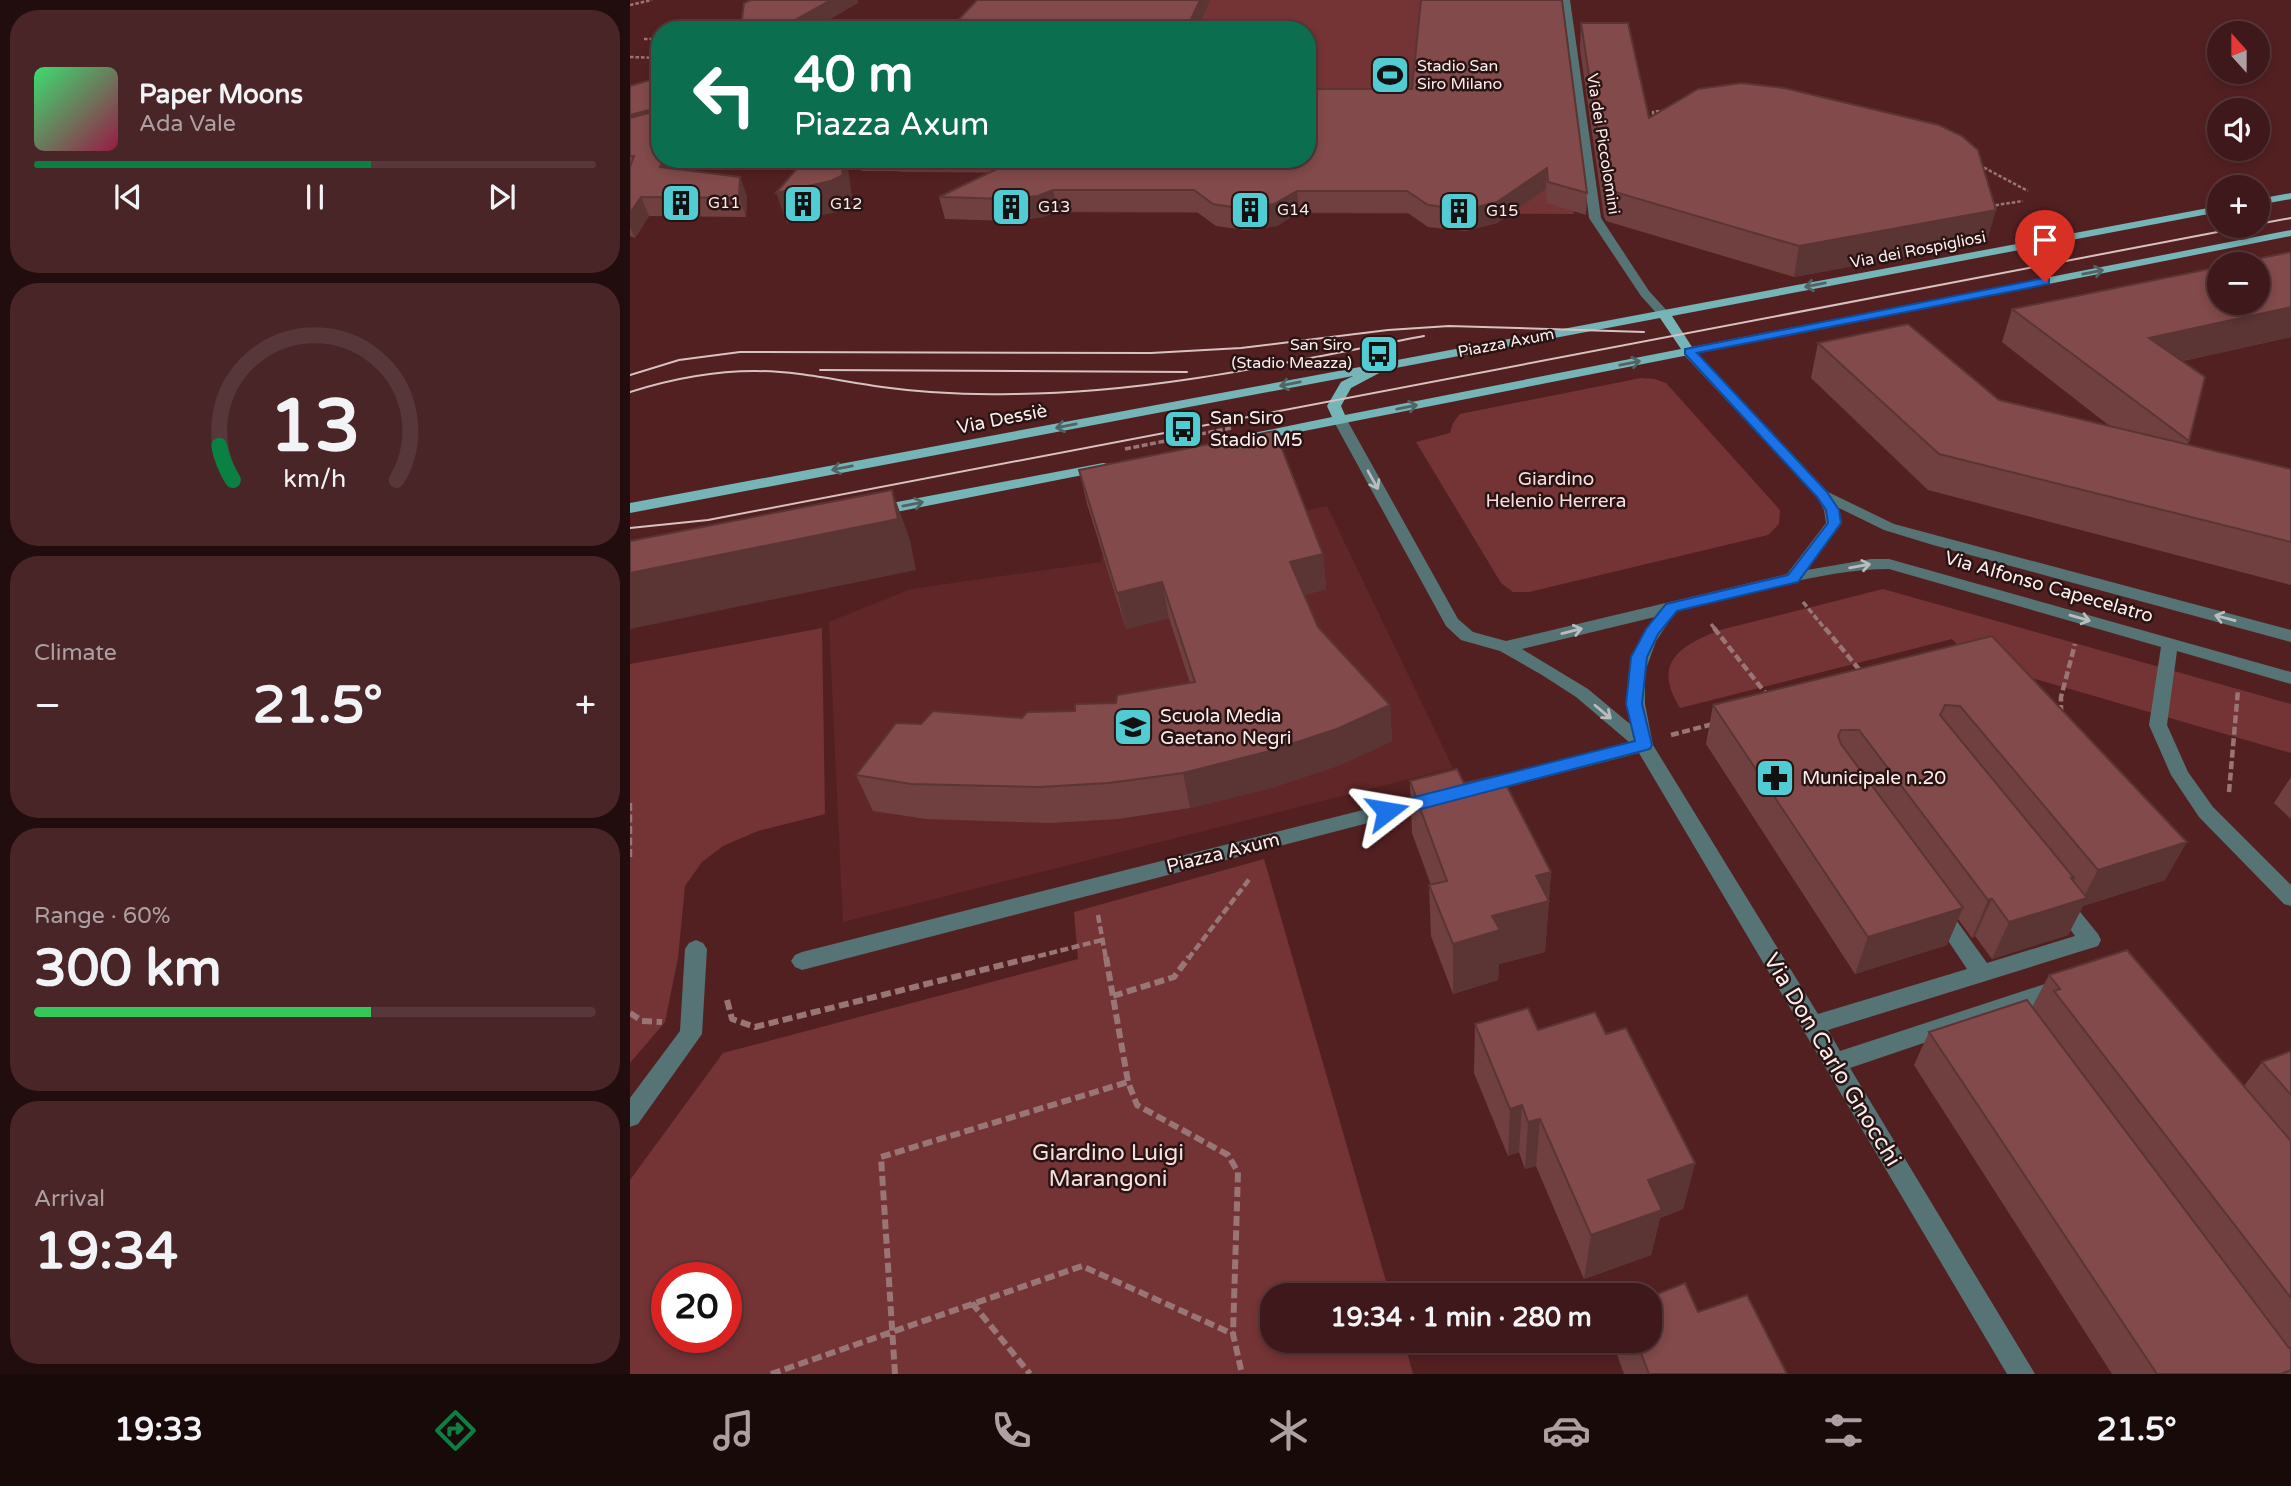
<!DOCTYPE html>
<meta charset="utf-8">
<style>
body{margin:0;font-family:"Varela Round",sans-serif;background:#492527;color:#f1f3f6;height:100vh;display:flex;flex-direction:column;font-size:26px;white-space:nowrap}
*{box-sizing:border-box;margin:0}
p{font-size:23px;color:#ada0a2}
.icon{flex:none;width:38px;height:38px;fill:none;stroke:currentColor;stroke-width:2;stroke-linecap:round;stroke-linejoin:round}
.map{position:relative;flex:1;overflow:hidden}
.details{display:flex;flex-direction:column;gap:10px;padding:10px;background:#220d0e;width:630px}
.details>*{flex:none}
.hud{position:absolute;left:21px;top:21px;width:665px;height:147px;border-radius:28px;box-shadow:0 4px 10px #0003,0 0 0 2px #573739;background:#0b6e4f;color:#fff;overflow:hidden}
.needle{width:46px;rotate:339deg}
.fabs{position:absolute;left:1577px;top:21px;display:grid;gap:14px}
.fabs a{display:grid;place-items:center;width:63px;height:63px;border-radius:50%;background:#3e181a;box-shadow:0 4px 10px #0003,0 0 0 2px #573739;font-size:35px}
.speed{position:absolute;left:21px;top:1262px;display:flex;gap:14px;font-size:35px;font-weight:700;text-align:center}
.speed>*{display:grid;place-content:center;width:91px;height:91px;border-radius:50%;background:#3e181a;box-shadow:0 4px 10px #0003,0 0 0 2px #573739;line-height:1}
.speed .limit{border:10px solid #d22;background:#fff;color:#111}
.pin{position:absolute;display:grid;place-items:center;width:60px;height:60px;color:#fff;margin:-72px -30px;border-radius:50% 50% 50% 0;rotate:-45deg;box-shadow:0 0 7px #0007}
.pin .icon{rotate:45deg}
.me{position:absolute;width:77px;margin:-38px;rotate:76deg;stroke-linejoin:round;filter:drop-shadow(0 0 5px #0008)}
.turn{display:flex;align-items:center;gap:24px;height:147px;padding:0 28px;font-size:32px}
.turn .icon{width:91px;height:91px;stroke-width:2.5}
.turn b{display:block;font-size:49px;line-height:60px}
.big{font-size:52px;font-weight:700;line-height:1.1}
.details .tile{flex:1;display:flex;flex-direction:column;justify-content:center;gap:10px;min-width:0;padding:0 24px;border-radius:28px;background:#492527}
.details .dial{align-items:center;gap:0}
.dial svg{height:182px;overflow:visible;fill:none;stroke:#573739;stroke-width:7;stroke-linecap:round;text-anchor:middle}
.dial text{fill:#f1f3f6;stroke:none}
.song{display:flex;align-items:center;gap:21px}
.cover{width:84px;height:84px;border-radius:10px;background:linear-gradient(135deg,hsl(140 70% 55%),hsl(340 70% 35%))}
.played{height:7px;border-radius:4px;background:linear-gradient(90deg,#0b8043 60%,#573739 60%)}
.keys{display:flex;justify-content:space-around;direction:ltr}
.heat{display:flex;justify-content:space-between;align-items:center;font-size:38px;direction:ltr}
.charge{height:10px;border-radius:5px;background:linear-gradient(90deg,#34c759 60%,#573739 0)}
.trip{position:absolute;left:630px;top:1283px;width:402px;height:70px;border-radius:28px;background:#3e181a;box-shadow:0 4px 10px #0003,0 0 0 2px #573739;font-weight:700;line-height:70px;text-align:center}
.dock{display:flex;height:112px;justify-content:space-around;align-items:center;background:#190a0a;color:#ada0a2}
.dock .icon{width:49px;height:49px}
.dock .selected{color:#0b8043}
.dock b{font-size:32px;color:#f1f3f6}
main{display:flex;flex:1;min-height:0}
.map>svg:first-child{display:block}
.built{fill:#612628}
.green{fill:#743335;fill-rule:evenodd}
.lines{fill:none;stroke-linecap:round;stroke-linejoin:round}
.path-far3{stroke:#997576;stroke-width:2.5;stroke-dasharray:3.5 2;stroke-linecap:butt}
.path-far2{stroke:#997576;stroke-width:3.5;stroke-dasharray:6 2.5;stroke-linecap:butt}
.path-far1{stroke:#997576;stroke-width:4.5;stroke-dasharray:8 3.5;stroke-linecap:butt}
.path{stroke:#997576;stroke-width:6;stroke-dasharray:10 4.5;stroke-linecap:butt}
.minor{fill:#567476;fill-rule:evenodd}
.major{fill:#75b4b7;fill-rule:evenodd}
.tram{stroke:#d8c2c1;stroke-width:2}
.wall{fill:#704040}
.shaded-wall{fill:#5b3434}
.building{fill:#824a4a;stroke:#5b3434;stroke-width:2}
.oneway{stroke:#506465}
.oneway2{stroke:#babdbd}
.route{fill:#1a73e8;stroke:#114b97;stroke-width:2}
.labels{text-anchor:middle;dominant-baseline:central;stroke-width:5;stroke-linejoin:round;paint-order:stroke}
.far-poi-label{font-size:16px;fill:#fceeed;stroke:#2a1313;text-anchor:start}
.far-street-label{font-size:16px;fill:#fceeed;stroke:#2a1313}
.poi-label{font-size:19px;fill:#fceeed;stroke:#2a1313;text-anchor:start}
.street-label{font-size:19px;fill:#fceeed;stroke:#2a1313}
.park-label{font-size:19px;fill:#f5dede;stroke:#2a1313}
.near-street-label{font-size:23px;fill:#fceeed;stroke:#2a1313}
.near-park-label{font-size:23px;fill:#f5dede;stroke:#2a1313}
</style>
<main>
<section class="details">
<div class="tile">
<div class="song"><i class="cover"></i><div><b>Paper Moons</b><p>Ada Vale</p></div></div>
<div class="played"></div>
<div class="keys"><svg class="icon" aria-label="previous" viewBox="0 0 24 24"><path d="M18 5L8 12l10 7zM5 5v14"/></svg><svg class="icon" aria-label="pause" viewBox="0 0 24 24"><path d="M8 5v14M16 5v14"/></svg><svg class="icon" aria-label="next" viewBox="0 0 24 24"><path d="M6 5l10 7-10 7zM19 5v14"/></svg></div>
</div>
<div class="tile dial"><svg viewBox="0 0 100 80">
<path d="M14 69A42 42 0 1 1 86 69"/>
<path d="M14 69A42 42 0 0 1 8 54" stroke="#0b8043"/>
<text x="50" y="56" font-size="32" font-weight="700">13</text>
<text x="50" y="72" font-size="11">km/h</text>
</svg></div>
<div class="tile"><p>Climate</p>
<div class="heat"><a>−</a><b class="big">21.5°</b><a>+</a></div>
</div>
<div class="tile"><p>Range · 60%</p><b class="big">300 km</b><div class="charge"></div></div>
<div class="tile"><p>Arrival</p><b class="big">19:34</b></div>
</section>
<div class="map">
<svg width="1661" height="1374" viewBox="0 0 1661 1374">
<rect width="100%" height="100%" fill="#532022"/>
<path class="built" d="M697 506 823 768 213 922 199 622 281 589 472 562 471 556Z"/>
<path class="green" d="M394 0H920L944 214 378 212 400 173 269 172 278 159H677V30H372Z
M1011 378 1025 379 1036 383 1150 510 1149 524 1138 535 899 592H883L871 583 786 442 820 433 823 423 830 414Z
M1253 589 1661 704V753L1343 661 1322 639 1050 708C1022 663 1049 646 1090 630Z
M192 628 195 814 128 831 93 846 72 862 55 886 48 958 35 1022 0 1063V664Z
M634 859 760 1295H642V1340L774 1341 783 1374H0V1180L93 1053 448 959 444 912ZM37 1278H96V1337H37Z"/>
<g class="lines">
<path class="path-far3" d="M0 5 22 0
M14 39H30
M0 57 30 58
M1024 120 1023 112 1037 110
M1349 165 1398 191
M1360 206 1393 201"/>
<path class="path-far2" d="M495 449 601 428
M1173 602 1196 630
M1081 624 1086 630"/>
<path class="path-far1" d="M1084 628 1137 695
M1195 628 1232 673
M1431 713V697L1445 644
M1041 735 1083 724
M1599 792 1608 690
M0 803V857
M468 915 476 959
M397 959 472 940
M558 959 621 877"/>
<path class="path" d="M476 957 498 1082 507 1105 598 1155 608 1172 603 1334 612 1374
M483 996 544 977 559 957
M97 1000 102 1019 125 1027 404 957
M0 1013 12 1021 32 1022
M342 1303 400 1374
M141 1374 452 1266 603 1334
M265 1374 251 1157 498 1082"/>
<path class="minor" d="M932 0H940L971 218 1019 291 1040 314 1038 317H1030L1011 296 959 218Z
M1059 348 1064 349 1198 492 1264 524 1661 630V642L1303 545 1254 530 1209 508 1212 523 1177 570 1241 559H1259L1661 672V684L1547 651 1537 725 1558 772 1583 807 1661 885V906L1654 904 1569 817 1541 775 1519 725 1531 647 1259 569C1192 569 1112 596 1046 611L1026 641 1015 672V704L1023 745 1188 1014 1337 969 1299 912 1302 906 1309 904 1316 906 1357 963 1445 936 1421 903 1424 897 1431 895 1438 897 1468 934 1471 940 1468 946 1198 1030 1210 1051 1430 979 1438 981 1441 988 1438 995 1391 1010 1399 1024 1396 1031C1382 1036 1378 1028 1370 1017L1220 1068 1405 1374H1377L1009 753 851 794 844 792 842 787 844 782 999 742 946 697 912 675 870 651 831 640 816 626 703 420 710 416 717 420 828 619 843 632 876 641 1157 574 1196 523 1194 510 1187 497 1054 355V349ZM1025 617C999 650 994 682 1000 724L958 689 892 649Z
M804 792 811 794 814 799 811 804 172 970 165 967 161 961 165 955 172 952Z
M66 940 73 943 77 949 72 1034 8 1124 0 1127V1098L50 1031 55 949 59 943Z"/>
<path class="major" d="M1661 193V199L1628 205V199Z
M1589 206V212L1042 316 1062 347 1661 230V236L624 441 619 440V434L702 417 697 406 711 382 723 376 0 513V503L730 367 736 370 751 363ZM1030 318 1051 349 715 415 711 406 721 388 755 370Z
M473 463 478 464 480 467 478 470 246 516 238 511 246 506Z"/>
<path class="tram" d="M1628 224 1661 218
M190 370 557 372
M0 375 49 360 110 352 521 353 611 348 758 330 819 326 1014 332
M0 392C41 379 82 371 125 371 168 371 209 381 252 387 295 393 340 395 384 394 523 393 658 362 794 336
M0 528 78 520 1619 226"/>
</g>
<path class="wall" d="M951 23 1019 118 1357 241 1164 277 976 221 974 217 950 49Z
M0 86 54 159 48 170 117 196 116 217 19 216 5 238 0 236Z
M782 89 957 193 956 215 917 203 916 189 867 223 836 231 798 227 778 213 669 212 647 226 616 230 586 226 567 212 428 211 413 217 382 221 315 219 309 197 361 172 231 171 228 159H677Z
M1661 252V337L1553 361 1559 441 1557 445 1661 469V585L1298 490 1181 378 1188 343 1369 400 1481 427 1372 342 1382 309Z
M449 470 693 554 696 589 674 595 688 627 760 705 762 741 710 765 641 788 560 808 488 819 420 823 296 819 243 811 226 775 291 724 392 718 445 711 486 703 560 683 539 618 496 629 457 504Z
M1362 636 1535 880 1453 906 1438 935 1362 959 1345 936 1342 938 1328 919 1317 945 1225 974 1076 744 1083 705Z
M1661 777V819L1644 803Z
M780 781 834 783 921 872 915 952 869 964 868 980 823 994 801 936 799 885H801L782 833Z
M1419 975 1614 1086 1632 1062 1661 1051V1374H1482L1284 1065 1299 1032 1402 1007Z
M845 1024 908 1030 976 1034 1065 1163 1053 1209 1030 1218 1021 1255 954 1279 906 1166 895 1169 889 1152 878 1156 844 1073Z
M1068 1312 1157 1374H994L985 1349 987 1340H1020Z"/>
<path class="shaded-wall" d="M201 0H228V3L182 30H156L158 24Z
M570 0H580L567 30H556Z
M19 110 26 128 0 135V115Z
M35 159H54L38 186 30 167Z
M211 159H217L223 205 211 211 157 223 146 193Z
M917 168 916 189 867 223 836 231V210Z
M110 177 117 196 116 217 109 198Z
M423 190 428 211 413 217 382 221 377 199Z
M667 191 669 212 647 226 616 230 614 209Z
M11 197 19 216 5 238 0 227V213Z
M1366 210 1357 241 1164 277 1169 246Z
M1661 307V337L1506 371 1519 338Z
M262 490 280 540 286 570 0 629V573Z
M693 554 696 589 664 597 660 562Z
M532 582 539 618 496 629 487 593Z
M760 705 762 741 710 765 641 788 560 808 553 773Z
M1557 842 1535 880 1453 906 1438 935 1362 959 1379 922 1441 878H1444L1429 907 1452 900 1468 870Z
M921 872 915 952 869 964 868 980 823 994V944L862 916 906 876Z
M1362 899 1345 936 1342 938 1358 900Z
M1333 908 1317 945 1225 974 1238 937Z
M892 1105 889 1152 878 1156 880 1109Z
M910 1119 906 1166 895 1169 898 1122Z
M1065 1163 1053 1209 1030 1218 1021 1255 954 1279 961 1235 1018 1180Z"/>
<path class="building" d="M121 0H201L158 24 156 30H100L111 27 114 3Z
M347 0H570L556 30H319Z
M791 0H932L957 193 918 182 917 168 867 202 836 210 798 205 777 191H667L644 204 614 209 583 204 564 190H423L408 196 377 199 309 197 387 159H677V89H782Z
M951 23H998L1019 118 1068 89 1111 83 1154 88 1309 125 1332 136 1348 150 1366 210 1169 246 978 190 976 187Z
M30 77V159H35L30 167 110 177 109 198 11 197 0 213V167L4 156H0V118L19 113V110L0 115V86Z
M175 159H211L213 175 201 181 146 193Z
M1661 252V307L1519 338 1575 377 1559 441 1382 309 1589 267V303H1628V264H1601Z
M1278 324 1369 400 1661 469V542L1309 454 1188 343Z
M645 431 693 554 660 562 688 627 760 705 707 729 636 752 553 773 479 783 409 787 281 784 226 775 266 723 291 724 303 711 392 718 397 712 445 711V704L486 703 487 695 565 682 532 582 487 593 449 470Z
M262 490 268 519 0 573V541Z
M1362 636 1557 842 1468 870 1330 706 1315 705 1310 715 1444 878H1441L1457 898 1379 922 1362 899 1358 900 1229 730H1211L1208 736 1211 744 1333 908 1238 937 1083 705Z
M827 769 834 783 871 775 921 872 906 876 919 901 862 916 870 930 823 944 799 885 817 881 780 781Z
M1497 950 1661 1141V1298L1424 991 1430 989 1419 975Z
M1397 1000 1659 1348H1661V1370L1651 1374H1527L1299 1032Z
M898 1008 908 1030 965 1012 976 1034 996 1028 1065 1163 1018 1180 1032 1210 961 1235 910 1119 898 1122 892 1105 880 1109 845 1024Z
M1661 1051V1095L1632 1062Z
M1055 1283 1068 1312 1117 1295 1157 1374H1019L1006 1340H1020V1297Z"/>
<defs><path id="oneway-shaft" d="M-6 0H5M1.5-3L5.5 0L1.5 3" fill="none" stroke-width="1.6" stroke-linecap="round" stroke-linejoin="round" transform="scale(1.75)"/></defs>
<g class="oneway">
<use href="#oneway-shaft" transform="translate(1463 272) rotate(-11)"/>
<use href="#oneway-shaft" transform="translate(1185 285) rotate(169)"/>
<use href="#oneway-shaft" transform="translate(1000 363) rotate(-11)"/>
<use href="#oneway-shaft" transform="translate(660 384) rotate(169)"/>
<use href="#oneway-shaft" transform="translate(777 407) rotate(-11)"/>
<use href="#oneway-shaft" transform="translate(436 426) rotate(169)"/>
<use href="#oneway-shaft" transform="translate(212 468) rotate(169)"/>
<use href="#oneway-shaft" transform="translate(283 504) rotate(-11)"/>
</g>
<g class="oneway2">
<use href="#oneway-shaft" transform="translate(743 480) rotate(61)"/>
<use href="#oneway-shaft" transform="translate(1230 566) rotate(-10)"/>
<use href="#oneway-shaft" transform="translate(1450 618) rotate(16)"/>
<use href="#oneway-shaft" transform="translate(1595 618) rotate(-165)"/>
<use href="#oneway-shaft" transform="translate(942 631) rotate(-14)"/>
<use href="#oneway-shaft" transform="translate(973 712) rotate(40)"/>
</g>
<path class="route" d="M1415 278 1419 279V284L1067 353 1197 492 1209 510 1211 523 1168 582 1047 611 1028 634 1017 657 1012 704 1022 745 1020 749 757 818 751 816 748 811 751 806 757 804 1005 741 996 704 1001 657 1016 629 1036 604 1158 575 1198 523 1196 510 1187 497 1055 354V349Z"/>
<defs>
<g id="stadium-square" transform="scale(2.0125)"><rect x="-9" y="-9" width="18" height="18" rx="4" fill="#51ccd3" stroke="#2a1313"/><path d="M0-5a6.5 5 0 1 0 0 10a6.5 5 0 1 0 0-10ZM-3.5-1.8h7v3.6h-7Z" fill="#111"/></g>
<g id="building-square" transform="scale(2.0125)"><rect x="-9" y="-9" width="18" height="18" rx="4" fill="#51ccd3" stroke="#2a1313"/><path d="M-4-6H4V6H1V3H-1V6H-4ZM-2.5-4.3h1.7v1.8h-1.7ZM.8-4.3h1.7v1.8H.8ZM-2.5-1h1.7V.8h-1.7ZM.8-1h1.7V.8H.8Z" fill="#111"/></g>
<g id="bus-square" transform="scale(2.0125)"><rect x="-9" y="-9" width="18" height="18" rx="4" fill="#51ccd3" stroke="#2a1313"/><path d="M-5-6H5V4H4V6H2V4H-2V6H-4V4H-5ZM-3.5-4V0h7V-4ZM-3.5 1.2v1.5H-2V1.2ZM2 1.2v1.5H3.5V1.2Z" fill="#111"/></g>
<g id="school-square" transform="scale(2.0125)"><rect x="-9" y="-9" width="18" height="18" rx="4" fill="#51ccd3" stroke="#2a1313"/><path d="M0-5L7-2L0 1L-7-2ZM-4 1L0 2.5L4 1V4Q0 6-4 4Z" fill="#111"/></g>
<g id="pharmacy-square" transform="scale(2.0125)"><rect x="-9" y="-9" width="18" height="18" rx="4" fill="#51ccd3" stroke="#2a1313"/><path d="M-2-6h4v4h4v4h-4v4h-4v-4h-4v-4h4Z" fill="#111"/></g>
</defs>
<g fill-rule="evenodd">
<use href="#stadium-square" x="760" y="75"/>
<use href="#building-square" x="51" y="203"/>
<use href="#building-square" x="173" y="204"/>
<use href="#building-square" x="381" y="207"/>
<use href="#building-square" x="620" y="210"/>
<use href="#building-square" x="829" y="211"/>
<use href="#bus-square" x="749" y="354"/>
<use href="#bus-square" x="553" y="429"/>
<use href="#school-square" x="503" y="727"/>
<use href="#pharmacy-square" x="1145" y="778"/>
</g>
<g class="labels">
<g class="far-poi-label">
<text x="787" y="66">Stadio San<tspan x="787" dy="18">Siro Milano</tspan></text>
<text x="78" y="203">G11</text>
<text x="200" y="204">G12</text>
<text x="408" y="207">G13</text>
<text x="647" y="210">G14</text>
<text x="856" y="211">G15</text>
<text x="722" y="345" text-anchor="end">San Siro<tspan x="722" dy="18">(Stadio Meazza)</tspan></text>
</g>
<g class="far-street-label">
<text transform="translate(973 144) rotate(81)">Via dei Piccolomini</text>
<text transform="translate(1288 250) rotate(-11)">Via dei Rospigliosi</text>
<text transform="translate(876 343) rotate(-11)">Piazza Axum</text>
</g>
<g class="poi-label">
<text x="580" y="418">San Siro<tspan x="580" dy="22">Stadio M5</tspan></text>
<text x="530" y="716">Scuola Media<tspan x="530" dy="22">Gaetano Negri</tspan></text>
<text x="1172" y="778">Municipale n.20</text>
</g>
<g class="street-label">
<text transform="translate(372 419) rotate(-11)">Via Dessiè</text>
<text transform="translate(1419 587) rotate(16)">Via Alfonso Capecelatro</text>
<text transform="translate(593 853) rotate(-14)">Piazza Axum</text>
</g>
<g class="park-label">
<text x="926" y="479">Giardino<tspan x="926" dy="22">Helenio Herrera</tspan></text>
</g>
<g class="near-street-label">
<text transform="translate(1202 1060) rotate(59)">Via Don Carlo Gnocchi</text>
</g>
<g class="near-park-label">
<text x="478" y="1153">Giardino Luigi<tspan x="478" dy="26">Marangoni</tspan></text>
</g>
</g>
</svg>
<div class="fabs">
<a><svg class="needle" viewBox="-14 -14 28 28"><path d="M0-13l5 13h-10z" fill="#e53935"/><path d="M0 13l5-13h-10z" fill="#ada0a2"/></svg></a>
<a><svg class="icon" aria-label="sound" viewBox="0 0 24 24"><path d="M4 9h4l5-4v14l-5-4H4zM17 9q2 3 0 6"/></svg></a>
<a>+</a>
<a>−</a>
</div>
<div class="speed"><div class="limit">20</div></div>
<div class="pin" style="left:1415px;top:282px;background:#d93025"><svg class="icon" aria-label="arrive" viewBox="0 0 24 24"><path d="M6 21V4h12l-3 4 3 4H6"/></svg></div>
<svg class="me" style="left:757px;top:811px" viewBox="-20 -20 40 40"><path d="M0-17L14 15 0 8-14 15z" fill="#1a73e8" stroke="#fff" stroke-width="4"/></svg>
<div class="trip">19:34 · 1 min · 280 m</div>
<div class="hud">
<div class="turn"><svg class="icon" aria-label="left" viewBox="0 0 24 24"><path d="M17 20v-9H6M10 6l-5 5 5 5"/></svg><div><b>40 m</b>Piazza Axum</div></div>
</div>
</div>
</main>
<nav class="dock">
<b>19:33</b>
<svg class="icon selected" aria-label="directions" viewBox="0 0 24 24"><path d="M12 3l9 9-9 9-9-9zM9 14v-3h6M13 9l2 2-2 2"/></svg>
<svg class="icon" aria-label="music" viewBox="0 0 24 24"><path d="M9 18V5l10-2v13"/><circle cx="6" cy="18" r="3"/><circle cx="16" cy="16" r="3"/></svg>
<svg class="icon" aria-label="phone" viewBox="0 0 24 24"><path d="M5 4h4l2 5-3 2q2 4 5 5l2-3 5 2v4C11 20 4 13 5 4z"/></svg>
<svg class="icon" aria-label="climate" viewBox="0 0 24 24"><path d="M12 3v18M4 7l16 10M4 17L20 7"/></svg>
<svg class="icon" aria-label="car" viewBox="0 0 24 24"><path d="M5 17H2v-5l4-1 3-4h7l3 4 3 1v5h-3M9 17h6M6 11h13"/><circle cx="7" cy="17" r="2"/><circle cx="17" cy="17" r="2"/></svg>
<svg class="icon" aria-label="filters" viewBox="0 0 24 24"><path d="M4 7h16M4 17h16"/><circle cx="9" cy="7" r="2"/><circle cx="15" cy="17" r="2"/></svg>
<b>21.5°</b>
</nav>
